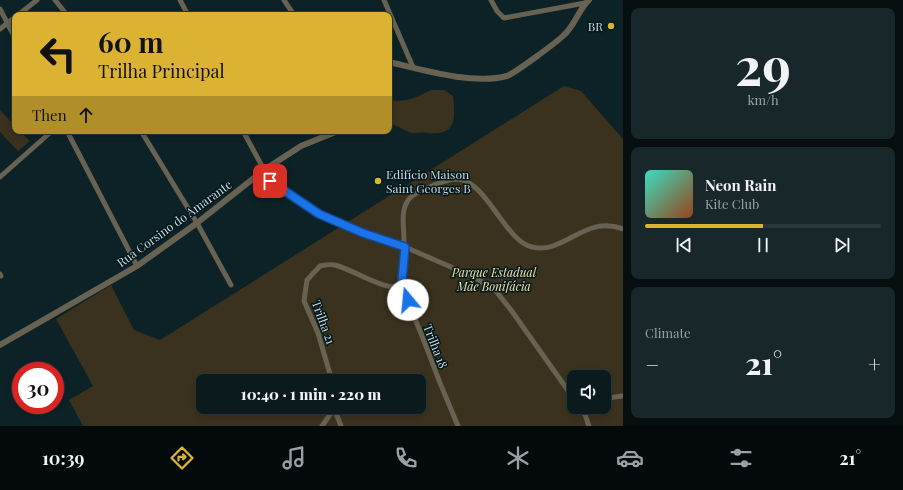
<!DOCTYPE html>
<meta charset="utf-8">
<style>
body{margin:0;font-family:"Playfair Display",serif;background:#18272a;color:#f1f3f6;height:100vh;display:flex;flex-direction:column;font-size:15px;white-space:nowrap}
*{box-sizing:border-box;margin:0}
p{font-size:13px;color:#99a1a4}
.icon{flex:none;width:22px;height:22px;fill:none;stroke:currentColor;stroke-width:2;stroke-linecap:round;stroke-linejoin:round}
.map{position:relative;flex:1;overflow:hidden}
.panel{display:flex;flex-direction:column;gap:8px;padding:8px;background:#060e10;width:280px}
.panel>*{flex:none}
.top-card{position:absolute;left:12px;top:12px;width:380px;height:122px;border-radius:8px;box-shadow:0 2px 6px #0003,0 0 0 1px #2a383b;background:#dcb233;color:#111;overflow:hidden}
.controls{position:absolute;left:567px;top:370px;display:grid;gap:8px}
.controls a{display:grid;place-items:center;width:44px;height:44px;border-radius:8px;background:#0a1a1d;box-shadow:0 2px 6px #0003,0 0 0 1px #2a383b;font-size:20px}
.speed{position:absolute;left:12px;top:362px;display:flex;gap:8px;font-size:20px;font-weight:700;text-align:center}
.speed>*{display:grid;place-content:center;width:52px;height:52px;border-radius:50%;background:#0a1a1d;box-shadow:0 2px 6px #0003,0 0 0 1px #2a383b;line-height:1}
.speed .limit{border:6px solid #d22;background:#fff;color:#111}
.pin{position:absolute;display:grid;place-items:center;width:34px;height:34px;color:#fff;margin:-17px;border-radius:8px;box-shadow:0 2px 6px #0006}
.me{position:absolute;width:44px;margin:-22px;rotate:343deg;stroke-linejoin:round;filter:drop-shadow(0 0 3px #0008)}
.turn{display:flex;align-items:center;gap:14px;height:84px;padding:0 20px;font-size:18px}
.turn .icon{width:52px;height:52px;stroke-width:2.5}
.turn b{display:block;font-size:28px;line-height:34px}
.then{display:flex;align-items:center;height:38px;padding:0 20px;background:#0003;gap:8px;font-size:15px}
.big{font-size:30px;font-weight:800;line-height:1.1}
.panel .widget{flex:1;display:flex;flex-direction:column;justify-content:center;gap:6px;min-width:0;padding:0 14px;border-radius:8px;background:#18272a}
.panel .dial{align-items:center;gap:0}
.dial b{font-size:52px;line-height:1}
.song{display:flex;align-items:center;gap:12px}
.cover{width:48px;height:48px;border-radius:6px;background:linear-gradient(135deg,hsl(170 70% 55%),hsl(20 70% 35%))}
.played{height:4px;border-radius:2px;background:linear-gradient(90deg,#dcb233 50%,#2a383b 50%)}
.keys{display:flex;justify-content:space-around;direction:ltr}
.heat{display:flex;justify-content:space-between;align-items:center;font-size:22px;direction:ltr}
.trip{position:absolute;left:196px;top:374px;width:230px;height:40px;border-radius:8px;background:#0a1a1d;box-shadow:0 2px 6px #0003,0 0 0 1px #2a383b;font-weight:800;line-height:40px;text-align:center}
.tab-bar{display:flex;height:64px;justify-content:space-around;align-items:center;background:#040a0c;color:#99a1a4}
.tab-bar .icon{width:28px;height:28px}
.tab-bar .current{color:#dcb233}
.tab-bar b{font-size:18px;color:#f1f3f6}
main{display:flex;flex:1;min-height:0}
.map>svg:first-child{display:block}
.green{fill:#3a321e;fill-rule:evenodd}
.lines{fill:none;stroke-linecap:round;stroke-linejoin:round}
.minor{stroke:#686252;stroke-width:5}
.tertiary{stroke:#686252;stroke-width:6}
.route-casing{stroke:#114b97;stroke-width:10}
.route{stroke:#1a73e8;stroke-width:7}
.poi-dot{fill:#dcb233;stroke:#04191d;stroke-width:1.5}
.labels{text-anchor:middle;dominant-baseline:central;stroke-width:3;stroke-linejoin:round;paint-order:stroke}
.poi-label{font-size:12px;fill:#cdd9dc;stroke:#04191d;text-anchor:end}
.street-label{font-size:12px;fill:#cdd9dc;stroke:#04191d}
.park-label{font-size:12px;font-style:italic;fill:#f8e0a0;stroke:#04191d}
</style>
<main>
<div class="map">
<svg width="623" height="426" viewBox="0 0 623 426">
<rect width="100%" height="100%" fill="#0d2227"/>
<path class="green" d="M564 86 581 91 623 139V426H83L69 400 93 386 56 319 111 285 134 330 160 340ZM574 377H604V407H574ZM203 381H419V407H203Z
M431 90H444L453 96C455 120 457 135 428 133 423 132 417 133 412 133 404 131 398 124 389 125V100C404 103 418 97 431 90Z
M0 110 15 126V131H20L30 141 18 151 0 132Z"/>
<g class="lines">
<path class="minor" d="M55 0 67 15
M180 0 188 15
M284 0 294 15
M384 0 413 67
M491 0 497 11 504 18 585 3
M0 9 15 38
M18 15 37 0
M0 29 15 17
M67 131 137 266
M141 131 197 223 231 285
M243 131 269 179 312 210 363 233 405 247 474 277 495 290 511 310 574 399
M0 177 52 131
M0 274 1 276
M332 381 318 333 304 301 307 280 320 266C325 265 331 264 335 265 355 270 384 292 404 286
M604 400 614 397 623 396
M580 407 585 415 589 426
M334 408 341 426
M585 415 593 407
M322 426 334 409
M458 426C445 396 433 366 422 336 415 319 407 301 403 282 400 271 405 252 404 240 404 227 400 210 409 199 414 192 425 189 432 186 440 183 450 178 458 179 486 181 506 242 532 247 564 255 585 214 623 229"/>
<path class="tertiary" d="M389 62C423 70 473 85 507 76 515 73 557 42 564 35 575 25 579 9 589 0
M0 345 137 266 197 223 264 170 301 146 338 131"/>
</g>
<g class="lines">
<g class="route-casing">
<path id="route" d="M270 181 319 214 363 233 405 247 402 281 408 300"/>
</g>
<use href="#route" class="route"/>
</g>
<g class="poi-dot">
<circle cx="611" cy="26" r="4"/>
<circle cx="378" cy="181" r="4"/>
</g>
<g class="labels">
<g class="poi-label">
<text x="603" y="26">BR</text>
<text x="386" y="174" text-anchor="start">Edifício Maison<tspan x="386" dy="14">Saint Georges B</tspan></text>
</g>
<g class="street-label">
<text transform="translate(174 223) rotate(-36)">Rua Corsino do Amarante</text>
<text transform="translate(324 322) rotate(70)">Trilha 21</text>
<text transform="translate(436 346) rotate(69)">Trilha 18</text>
</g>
<g class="park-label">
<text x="494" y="272">Parque Estadual<tspan x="494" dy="14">Mãe Bonifácia</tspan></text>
</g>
</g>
</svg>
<div class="controls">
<a><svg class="icon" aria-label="sound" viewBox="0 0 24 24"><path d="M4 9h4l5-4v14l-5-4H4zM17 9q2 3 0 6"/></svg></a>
</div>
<div class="speed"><div class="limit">30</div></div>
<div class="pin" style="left:270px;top:181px;background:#d93025"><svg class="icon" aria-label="arrive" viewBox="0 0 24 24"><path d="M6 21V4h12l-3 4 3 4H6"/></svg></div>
<svg class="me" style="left:408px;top:300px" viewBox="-20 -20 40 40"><circle r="19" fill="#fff"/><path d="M0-13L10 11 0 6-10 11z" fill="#1a73e8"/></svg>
<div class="trip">10:40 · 1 min · 220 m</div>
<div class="top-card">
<div class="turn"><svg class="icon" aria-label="left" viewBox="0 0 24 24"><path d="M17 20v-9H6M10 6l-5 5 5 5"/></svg><div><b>60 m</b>Trilha Principal</div></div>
<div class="then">Then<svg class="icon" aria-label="ahead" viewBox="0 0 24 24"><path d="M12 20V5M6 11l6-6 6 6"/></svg></div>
</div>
</div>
<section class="panel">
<div class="widget dial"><b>29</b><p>km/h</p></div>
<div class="widget">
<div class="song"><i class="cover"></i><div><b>Neon Rain</b><p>Kite Club</p></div></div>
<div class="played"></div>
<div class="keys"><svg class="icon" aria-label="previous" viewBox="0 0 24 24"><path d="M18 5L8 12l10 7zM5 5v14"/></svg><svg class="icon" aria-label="pause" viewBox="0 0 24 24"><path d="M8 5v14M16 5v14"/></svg><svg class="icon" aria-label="next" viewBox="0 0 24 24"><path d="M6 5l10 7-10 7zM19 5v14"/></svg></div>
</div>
<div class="widget"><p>Climate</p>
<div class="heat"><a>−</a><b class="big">21°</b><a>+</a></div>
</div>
</section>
</main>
<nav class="tab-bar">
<b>10:39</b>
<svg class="icon current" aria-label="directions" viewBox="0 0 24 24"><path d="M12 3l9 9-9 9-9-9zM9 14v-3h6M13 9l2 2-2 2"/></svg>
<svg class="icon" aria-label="music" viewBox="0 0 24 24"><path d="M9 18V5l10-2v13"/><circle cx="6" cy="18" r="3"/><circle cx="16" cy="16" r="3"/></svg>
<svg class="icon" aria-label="phone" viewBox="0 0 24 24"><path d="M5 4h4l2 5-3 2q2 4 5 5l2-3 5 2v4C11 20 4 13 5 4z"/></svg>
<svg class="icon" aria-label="climate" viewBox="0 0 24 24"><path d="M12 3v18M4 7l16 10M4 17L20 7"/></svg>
<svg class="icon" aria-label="car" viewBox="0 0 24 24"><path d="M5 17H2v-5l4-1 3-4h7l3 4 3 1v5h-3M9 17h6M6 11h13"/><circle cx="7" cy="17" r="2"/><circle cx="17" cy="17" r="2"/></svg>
<svg class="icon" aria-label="filters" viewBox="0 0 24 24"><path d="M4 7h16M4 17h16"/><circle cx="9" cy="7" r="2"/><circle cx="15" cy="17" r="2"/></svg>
<b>21°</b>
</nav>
